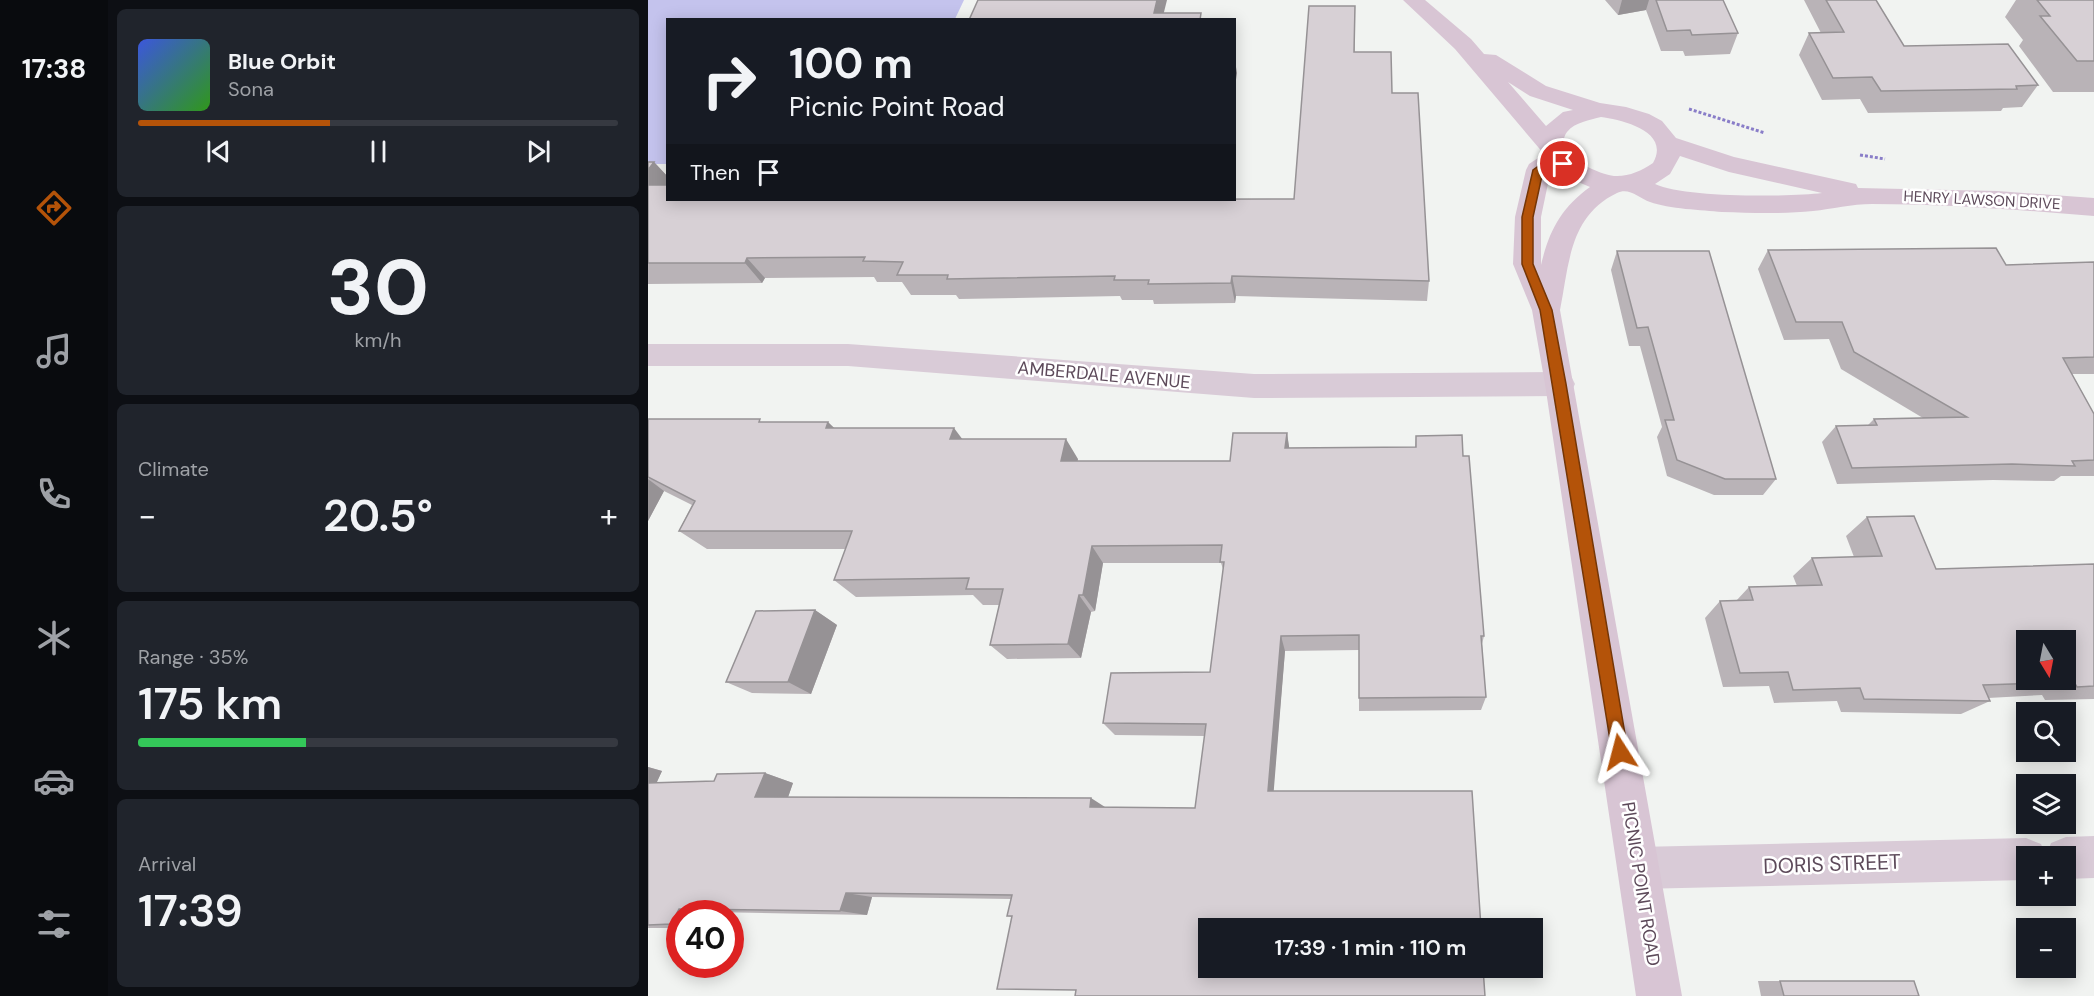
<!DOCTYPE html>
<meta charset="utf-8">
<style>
body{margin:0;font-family:"DM Sans",sans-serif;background:#20242c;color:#f1f3f6;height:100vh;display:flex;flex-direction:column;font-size:22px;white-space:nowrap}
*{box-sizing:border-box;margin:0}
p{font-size:20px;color:#9ea1a6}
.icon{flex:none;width:33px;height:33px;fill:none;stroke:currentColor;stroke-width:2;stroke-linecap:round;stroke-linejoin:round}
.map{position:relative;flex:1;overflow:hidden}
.drawer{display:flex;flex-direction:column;gap:9px;padding:9px;background:#0d0f14;width:540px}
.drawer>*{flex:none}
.banner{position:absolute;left:18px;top:18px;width:570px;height:183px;border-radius:0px;box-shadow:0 3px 15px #0003;background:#171b24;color:#f1f3f6;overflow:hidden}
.needle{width:39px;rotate:170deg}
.controls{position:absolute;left:1368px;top:630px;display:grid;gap:12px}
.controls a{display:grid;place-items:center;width:60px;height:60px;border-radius:0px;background:#171b24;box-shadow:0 3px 15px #0003;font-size:30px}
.speed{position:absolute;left:18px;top:900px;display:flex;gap:12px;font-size:30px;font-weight:700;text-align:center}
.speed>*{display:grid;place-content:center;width:78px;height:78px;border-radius:50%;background:#171b24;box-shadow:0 3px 15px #0003;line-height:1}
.speed .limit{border:9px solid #d22;background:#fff;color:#111}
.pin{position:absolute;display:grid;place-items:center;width:51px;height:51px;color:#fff;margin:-26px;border:3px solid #fff;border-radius:50%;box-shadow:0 2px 6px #0007}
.me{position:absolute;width:66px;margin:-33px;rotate:351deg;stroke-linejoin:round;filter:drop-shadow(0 0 4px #0008)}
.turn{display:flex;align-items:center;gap:21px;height:126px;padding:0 24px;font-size:27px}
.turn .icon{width:78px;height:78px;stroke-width:2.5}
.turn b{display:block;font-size:42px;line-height:51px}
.then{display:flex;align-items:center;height:57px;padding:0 24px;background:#0003;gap:12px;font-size:22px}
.big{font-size:45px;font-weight:600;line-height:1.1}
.drawer .tile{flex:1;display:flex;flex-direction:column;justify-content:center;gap:9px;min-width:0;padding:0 21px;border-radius:9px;background:#20242c}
.drawer .dial{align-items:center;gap:0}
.dial b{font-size:78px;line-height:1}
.song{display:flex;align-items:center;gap:18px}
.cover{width:72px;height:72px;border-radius:9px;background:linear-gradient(135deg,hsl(230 70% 55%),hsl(110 70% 35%))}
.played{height:6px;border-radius:3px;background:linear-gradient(90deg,#b45309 40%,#363941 40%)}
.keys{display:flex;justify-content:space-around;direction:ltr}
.heat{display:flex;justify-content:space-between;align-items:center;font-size:33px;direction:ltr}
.charge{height:9px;border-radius:4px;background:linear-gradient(90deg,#34c759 35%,#363941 0)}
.trip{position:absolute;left:550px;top:918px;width:345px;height:60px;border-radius:0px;background:#171b24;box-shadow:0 3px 15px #0003;font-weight:600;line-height:60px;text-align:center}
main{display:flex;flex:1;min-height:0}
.dock{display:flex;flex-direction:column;width:108px;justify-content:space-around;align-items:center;background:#090b0e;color:#9ea1a6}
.dock .icon{width:42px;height:42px}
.dock .selected{color:#b45309}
.dock b{font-size:27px;color:#f1f3f6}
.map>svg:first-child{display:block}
.green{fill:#c4c3ed}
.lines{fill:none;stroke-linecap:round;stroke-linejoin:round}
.path{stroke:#897dc8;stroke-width:3;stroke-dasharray:3 2;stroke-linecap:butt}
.street{fill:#d9cbd7;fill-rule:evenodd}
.secondary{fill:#d8c5d4;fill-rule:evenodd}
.wall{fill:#b9b3b7}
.shaded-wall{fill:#969295}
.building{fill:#d7d0d5;stroke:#969295;stroke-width:1.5;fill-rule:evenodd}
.route{fill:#b45309;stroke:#753606;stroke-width:1.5}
.labels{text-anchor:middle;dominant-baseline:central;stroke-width:5;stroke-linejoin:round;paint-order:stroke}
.far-street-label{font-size:15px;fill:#5d4a5a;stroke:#fff}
.street-label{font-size:18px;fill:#5d4a5a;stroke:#fff}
.near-street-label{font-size:21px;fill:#5d4a5a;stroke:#fff}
</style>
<main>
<nav class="dock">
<b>17:38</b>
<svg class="icon selected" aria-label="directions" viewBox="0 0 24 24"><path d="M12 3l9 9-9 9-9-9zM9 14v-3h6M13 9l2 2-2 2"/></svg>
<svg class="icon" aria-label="music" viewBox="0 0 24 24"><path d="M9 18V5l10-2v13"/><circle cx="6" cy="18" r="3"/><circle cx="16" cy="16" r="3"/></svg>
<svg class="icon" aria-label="phone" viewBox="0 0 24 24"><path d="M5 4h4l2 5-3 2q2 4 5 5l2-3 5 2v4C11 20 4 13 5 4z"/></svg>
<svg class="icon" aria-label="climate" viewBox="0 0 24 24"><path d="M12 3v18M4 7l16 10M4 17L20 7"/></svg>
<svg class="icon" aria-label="car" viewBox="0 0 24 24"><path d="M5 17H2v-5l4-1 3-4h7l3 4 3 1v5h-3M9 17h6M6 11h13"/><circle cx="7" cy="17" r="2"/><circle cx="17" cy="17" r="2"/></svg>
<svg class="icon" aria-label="filters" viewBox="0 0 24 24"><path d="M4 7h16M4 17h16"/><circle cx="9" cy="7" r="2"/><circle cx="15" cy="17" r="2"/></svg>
</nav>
<section class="drawer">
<div class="tile">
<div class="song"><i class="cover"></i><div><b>Blue Orbit</b><p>Sona</p></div></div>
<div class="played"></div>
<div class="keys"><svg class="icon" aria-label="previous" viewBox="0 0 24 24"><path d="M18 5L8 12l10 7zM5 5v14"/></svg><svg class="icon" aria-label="pause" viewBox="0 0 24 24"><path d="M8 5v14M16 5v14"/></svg><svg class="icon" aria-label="next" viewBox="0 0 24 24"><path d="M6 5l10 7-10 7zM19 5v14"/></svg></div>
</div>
<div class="tile dial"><b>30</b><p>km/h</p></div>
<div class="tile"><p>Climate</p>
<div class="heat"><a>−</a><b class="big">20.5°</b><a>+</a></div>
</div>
<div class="tile"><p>Range · 35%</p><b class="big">175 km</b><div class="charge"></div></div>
<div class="tile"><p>Arrival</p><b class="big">17:39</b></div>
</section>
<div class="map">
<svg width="1446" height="996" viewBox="0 0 1446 996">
<rect width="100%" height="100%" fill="#f1f3f1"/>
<path class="green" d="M0 0H316L307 19 20 20 19 164H0Z"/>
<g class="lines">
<path class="path" d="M1041 109 1117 133
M1212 155 1237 159"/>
<path class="street" d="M0 344H200L606 374 912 372 923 376 927 384 923 392 912 396 606 398 200 366H0Z
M1446 836V878L1418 879V856H1378V880L990 889 975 883 969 868 975 853 990 847 1378 838 1393 844 1398 856 1403 843 1418 837Z"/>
<path class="secondary" d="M755 0H777L823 39 836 54 848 55 898 86 952 103 978 107 1001 114 1014 121 1028 138 1086 157 1199 182 1208 184 1210 188 1349 191 1446 198V216C1372 210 1298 204 1224 204 1204 204 1184 209 1165 211 1136 214 1103 213 1074 212 1054 210 1021 209 1002 202 991 198 981 187 969 193 921 216 921 265 912 310L1034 996H988L897 384 884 310 865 264 867 217 878 170 881 164 896 154 807 49ZM860 82 882 96 925 110 915 112 898 126ZM953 117C974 120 1023 131 1005 163 993 171 980 177 966 176 950 174 903 154 919 132 927 122 942 120 953 117ZM1032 156 1081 172 1174 193C1141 197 1036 198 1007 184L1022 174ZM909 169 916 176 942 187C913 208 901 231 893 265V217L902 174Z"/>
</g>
<path class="wall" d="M957 0H1075L1090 33 1082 54 1037 56 1035 51H1013L998 10 970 15Z
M1156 0H1228L1256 46 1390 85 1374 107 1355 108 1353 111 1220 113 1212 99 1174 100 1151 55 1161 33H1173Z
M1368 0H1446V92H1405L1371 46 1375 40 1357 17Z
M707 6 706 52 781 281 779 301 588 296 587 303 506 304 505 300H474L472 296 311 299 308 295H263L254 282H229L226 277 117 278 114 283 0 284V162H6L20 177V200L646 199Z
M1120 250 1358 265 1446 262V374H1424L1446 414V476H1413L1406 481 1345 480 1189 484 1174 442 1188 426 1220 425 1226 419 1275 418 1193 369 1181 339 1136 340 1110 269Z
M969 251 1128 479 1115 495H1066L1019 476 1009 437 1014 427 992 346H981L963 270Z
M0 419 115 422 314 439 430 459 429 461H582L639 433 641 448 767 447 768 436 815 456 836 636 834 644 838 697 833 710 711 711V650L637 651 625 791 428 990 364 917 359 916 363 899 224 897 219 915 66 912 32 914V928H0V767L14 771 8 783 66 781 117 773 145 783 140 797 457 807 547 808 557 736 467 735 455 723 562 672 575 569 573 563H455L447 611 443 612 433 658 359 659 342 645 351 605H335L325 595 208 597 186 580 198 549H59L31 531 44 505 16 491 0 521Z
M1219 517 1288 569 1446 564V699L1397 700 1394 695 1340 698 1342 701 1313 714 1193 712 1189 701 1126 703 1121 686 1075 687 1057 618 1072 601H1088L1101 587 1149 586 1145 576 1164 558 1206 557 1198 536Z
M167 610 189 625 163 694 104 693 78 682Z
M1110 981H1236L1271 996H1113Z"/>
<path class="shaded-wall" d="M509 0H519L514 20 506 13Z
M974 0H1001L998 10 970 15Z
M707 6V28L706 73V52Z
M586 55 589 73 586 93Z
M6 162 20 177V190L0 197V170Z
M99 258 117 278 114 283 97 263Z
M584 276 588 296 587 303 583 283Z
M180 422 201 442 178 428Z
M306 428 321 448 302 439Z
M639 433 642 453 637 448Z
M418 439 430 459 425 481 413 461Z
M0 479 16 491 0 521Z
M444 546 455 563 447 611 435 595Z
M431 595 443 612 433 658 420 644Z
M167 610 189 625 163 694 140 682Z
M633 636 637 651 625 800 620 791Z
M0 767 14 771 4 793 0 792Z
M117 773 145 783 137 806 107 797Z
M443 798 457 807H442Z
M198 893 224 897 219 915 192 911Z
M31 909 66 912 65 914H32V925L23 924Z"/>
<path class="building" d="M330 0H509L506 13H553L552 20H321Z
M1008 0H1075L1090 33 1044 35 1042 30 1019 31Z
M1178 0H1228L1256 46 1360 44 1390 85 1368 86 1369 89 1233 91 1224 77 1185 78 1161 33 1196 32Z
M1389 0H1446V61H1429L1392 16H1402Z
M661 6H707L706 52H743L744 93H770L781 281 584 276 583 283 500 284 501 280H466L467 276 299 279 300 275H249L255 262 215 261 217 257 99 258 97 263H0V185H20V200L646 199Z
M0 162H6L0 170Z
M1348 248 1358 265 1446 262V357L1415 358 1446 414V460L1424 461 1427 466 1364 464 1204 468 1188 426 1229 425 1226 419 1319 417 1206 352 1194 322H1148L1120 250Z
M969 251H1061L1128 479H1077L1029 460 1017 420H1026L1000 327 989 328Z
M0 419H112L111 422H180L178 428H306L302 439H418L413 461H582L585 433H639L637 448 768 447V436L814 435 815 456H821L836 636H833L838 697 711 698V635L633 636 620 791H824L833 928H561V968H835L837 996H427L428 990 349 989 364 916H359L364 895 198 893 192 911 31 909 23 924 0 925V783L66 781 69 774 117 773 107 797 443 798 442 807 547 808 558 724 455 723 463 673 562 672 576 562H572L574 545 444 546 435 595H431L420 644 342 645 355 589H318L321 578 186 580 204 531H31L47 501 0 477Z
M1266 516 1288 569 1446 564V686L1429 687 1426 682 1335 685 1342 701 1216 699 1212 688 1145 690 1140 672 1092 673 1072 601 1105 600 1101 587 1174 585 1164 558 1234 556 1219 517ZM1378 640H1418V680H1378Z
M167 610 140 682H78L108 611Z
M1132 981H1266L1271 996H1136Z"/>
<path class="route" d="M909 153 913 154 920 164 915 167 908 162 895 171 885 217V264L904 310 918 384 980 752 977 758 972 761 966 758 964 752 892 310 874 264V217L885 170Z"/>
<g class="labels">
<g class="far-street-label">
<text transform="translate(1334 200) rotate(3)">HENRY LAWSON DRIVE</text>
</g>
<g class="street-label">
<text transform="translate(456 375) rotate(5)">AMBERDALE AVENUE</text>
<text transform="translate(993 884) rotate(81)">PICNIC POINT ROAD</text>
</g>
<g class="near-street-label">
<text transform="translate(1184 864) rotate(-2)">DORIS STREET</text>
</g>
</g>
</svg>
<div class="controls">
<a><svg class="needle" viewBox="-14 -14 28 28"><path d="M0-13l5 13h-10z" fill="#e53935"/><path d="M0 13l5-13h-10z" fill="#9ea1a6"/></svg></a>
<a><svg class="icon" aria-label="search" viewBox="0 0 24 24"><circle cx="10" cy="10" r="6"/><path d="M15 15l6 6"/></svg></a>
<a><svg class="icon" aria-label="layers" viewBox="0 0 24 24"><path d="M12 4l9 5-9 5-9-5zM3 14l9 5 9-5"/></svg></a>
<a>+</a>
<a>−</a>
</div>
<div class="speed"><div class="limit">40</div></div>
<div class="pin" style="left:915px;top:164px;background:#d93025"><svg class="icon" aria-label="arrive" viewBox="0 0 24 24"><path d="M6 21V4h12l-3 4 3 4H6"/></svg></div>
<svg class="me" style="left:972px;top:752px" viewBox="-20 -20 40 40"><path d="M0-17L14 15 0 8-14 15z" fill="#b45309" stroke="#fff" stroke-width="4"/></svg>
<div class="trip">17:39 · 1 min · 110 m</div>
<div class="banner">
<div class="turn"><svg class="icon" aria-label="right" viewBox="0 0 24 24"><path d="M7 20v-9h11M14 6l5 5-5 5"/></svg><div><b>100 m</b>Picnic Point Road</div></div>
<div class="then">Then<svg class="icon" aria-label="arrive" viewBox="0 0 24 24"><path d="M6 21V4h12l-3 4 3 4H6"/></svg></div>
</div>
</div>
</main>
